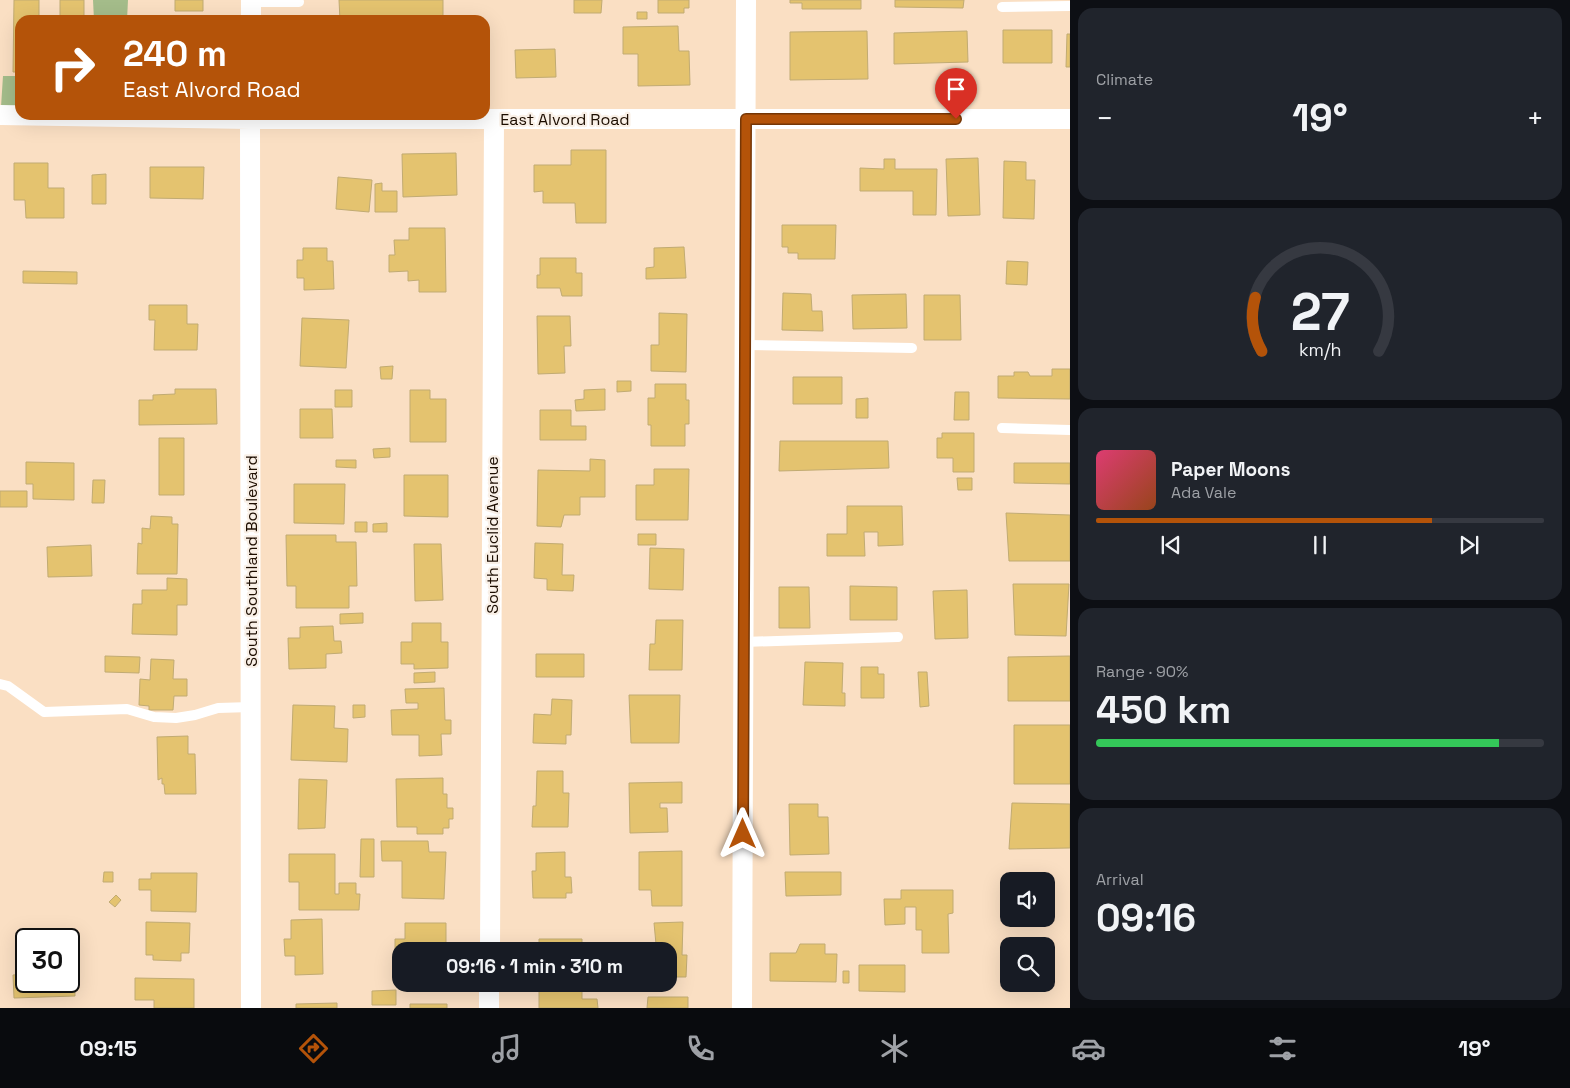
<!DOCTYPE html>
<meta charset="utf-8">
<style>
body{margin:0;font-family:"Space Grotesk",sans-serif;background:#20242c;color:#f1f3f6;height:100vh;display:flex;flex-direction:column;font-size:19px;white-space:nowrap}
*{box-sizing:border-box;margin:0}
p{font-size:16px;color:#9ea1a6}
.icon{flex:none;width:28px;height:28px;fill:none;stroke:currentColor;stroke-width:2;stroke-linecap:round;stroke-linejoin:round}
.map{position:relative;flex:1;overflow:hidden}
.sheet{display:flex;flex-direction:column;gap:8px;padding:8px;background:#0d0f14;width:500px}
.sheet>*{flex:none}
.hud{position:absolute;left:15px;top:15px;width:475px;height:105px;border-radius:15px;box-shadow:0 5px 20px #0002;background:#b45309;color:#fff;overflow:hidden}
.buttons{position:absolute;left:1000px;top:872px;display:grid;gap:10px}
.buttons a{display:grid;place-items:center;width:55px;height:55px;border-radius:10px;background:#171b24;box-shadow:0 5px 20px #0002;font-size:25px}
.speed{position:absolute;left:15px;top:928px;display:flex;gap:10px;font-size:25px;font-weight:700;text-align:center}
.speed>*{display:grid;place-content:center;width:65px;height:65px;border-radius:50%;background:#171b24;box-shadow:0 5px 20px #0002;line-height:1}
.speed .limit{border:2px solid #111;border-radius:8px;background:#fff;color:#111}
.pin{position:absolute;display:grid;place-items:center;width:42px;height:42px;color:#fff;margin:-51px -21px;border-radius:50% 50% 50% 0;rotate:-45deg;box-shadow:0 0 5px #0007}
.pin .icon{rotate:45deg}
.me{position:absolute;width:55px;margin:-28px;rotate:0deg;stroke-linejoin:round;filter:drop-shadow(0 0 4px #0008)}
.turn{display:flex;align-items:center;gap:18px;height:105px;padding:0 25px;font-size:22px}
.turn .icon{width:65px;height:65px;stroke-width:2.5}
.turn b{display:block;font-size:35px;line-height:42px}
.big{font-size:38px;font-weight:800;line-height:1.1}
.sheet .widget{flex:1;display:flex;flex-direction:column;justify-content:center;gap:8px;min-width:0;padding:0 18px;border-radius:15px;background:#20242c}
.sheet .dial{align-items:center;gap:0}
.dial svg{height:130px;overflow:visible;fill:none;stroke:#363941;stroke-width:7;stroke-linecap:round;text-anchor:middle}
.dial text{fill:#f1f3f6;stroke:none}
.song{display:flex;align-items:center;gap:15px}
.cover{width:60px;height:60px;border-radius:8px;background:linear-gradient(135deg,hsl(340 70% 55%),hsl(20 70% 35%))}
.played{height:5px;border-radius:2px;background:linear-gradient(90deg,#b45309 75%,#363941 75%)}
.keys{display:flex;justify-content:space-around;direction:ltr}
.heat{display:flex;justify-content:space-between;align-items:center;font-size:28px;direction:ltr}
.charge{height:8px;border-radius:4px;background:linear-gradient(90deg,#34c759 90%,#363941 0)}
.trip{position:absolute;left:392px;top:942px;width:285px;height:50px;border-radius:15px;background:#171b24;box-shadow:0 5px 20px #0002;font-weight:800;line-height:50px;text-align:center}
.menu{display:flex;height:80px;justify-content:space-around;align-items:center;background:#090b0e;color:#9ea1a6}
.menu .icon{width:35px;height:35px}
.menu .current{color:#b45309}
.menu b{font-size:22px;color:#f1f3f6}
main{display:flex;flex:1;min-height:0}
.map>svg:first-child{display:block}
.green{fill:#a4bc8a}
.building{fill:#e4c36f;stroke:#c1ab72}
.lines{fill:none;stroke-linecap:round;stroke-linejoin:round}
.lane{stroke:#fff;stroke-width:10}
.street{stroke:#fff;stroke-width:20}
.route-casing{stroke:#753606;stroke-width:12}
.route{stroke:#b45309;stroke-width:9}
.labels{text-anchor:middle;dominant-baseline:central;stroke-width:4.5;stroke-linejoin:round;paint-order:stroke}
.street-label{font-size:16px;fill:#1c0d00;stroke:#f9f0e7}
</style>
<main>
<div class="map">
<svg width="1070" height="1008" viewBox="0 0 1070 1008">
<rect width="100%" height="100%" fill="#fadfc3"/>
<path class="green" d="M93 0H128L127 20H94Z
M3 76H20V106L1 107Z"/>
<path class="building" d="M14 0H39V20H20V72H13Z
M60 0H84V20H60Z
M175 0H203V11H175Z
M339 0H443V20H340Z
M574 0H602L601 13H574Z
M658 0H689V8H684V13H658Z
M790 0H861V9H802V3H790Z
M895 0H964L963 8 895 7Z
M637 12H647V19H637Z
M678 26 679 51H689L690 85 638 86V54H623V27Z
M1003 30H1052V63H1003Z
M867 31 868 79 790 80V32Z
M967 31 968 62 894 64V33Z
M1067 34H1070V67H1066Z
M555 49 556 77 516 78 515 50Z
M571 150H606V223H576L575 203H543V191L534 192V165H571Z
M456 153 457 195 403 197 402 154Z
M978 158 980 215 948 216 946 159Z
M884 159H895V169H937L936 215H913V191H860V168L884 169Z
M1004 161 1026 162V180H1035L1034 219 1003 218Z
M14 163H48V188H64V218H26L25 200H14Z
M150 167H204L203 199 150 198Z
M106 174V204H92V175Z
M338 177 372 180 369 212 336 209Z
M382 183V191H397V212H375V184Z
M782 225H836L835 259H798V253H788V247H782Z
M409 228H445L446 292H419V280L408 281V271L389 272V255H395L394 240H409Z
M684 247 686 278 646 279V268L654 267V248Z
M303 248H327V261H333L334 289 304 290V278H297V260H303Z
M540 258H576V273H582V296H562L560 288H537V275H540Z
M1007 261 1028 262 1027 285 1006 284Z
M23 271 77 272V284L23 283Z
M783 293 811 294 812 311H822L823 331 782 330Z
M906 294 907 328 853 329 852 295Z
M924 295H960L961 340H924Z
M149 305H187V324H198L197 350H154L155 320H149Z
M659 313 687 314 686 372 651 371V345H659Z
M537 316H570L571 346H564L565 373 538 374Z
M302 318 349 320 346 368 300 366Z
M393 366 392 379H381L380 367Z
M1052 369H1070V399L998 398V376H1014V372H1028L1030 376H1052Z
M793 377H842V404H793Z
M617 381H631V391L617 392Z
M655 384H686V400H689V424H685V446H651V425H648V398H655Z
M175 389H216L217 424 139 425V400H153V395L175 394Z
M605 389V410L576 411 575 400 584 399V390Z
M335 390H352V407H335Z
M410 390H430V399H446V442H410Z
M955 392H969V420H954Z
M868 398V418H856V399Z
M300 409H332L333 438H300Z
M540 410H571V426H586V440H540Z
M942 433H974V472H953V458H937V438H942Z
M159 438H184V495H159Z
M780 441H888L889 468 779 471Z
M390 448V457L374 458 373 449Z
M590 459 605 460V497H580V515H564L561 527 537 526 538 470 590 471Z
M336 460H356V468L336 467Z
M26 462 74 463V500L33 499V484H26Z
M1014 463H1070V484L1014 483Z
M654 469H689L688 520H636V485H654Z
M404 475H448V517L404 516Z
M957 478H972V490H958Z
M93 480H105L104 503H92Z
M294 484H345L344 524 294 523Z
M0 491H27V507H0Z
M847 506H902L903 545 878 546V532H864L865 556H827V534H847Z
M1006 513 1070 515V561H1009Z
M151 516 172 517V524H178L177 574H137L138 543 142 544V528L150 529Z
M355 522H367V532H355Z
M387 523V532H373V524Z
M638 534H656V545H638Z
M286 535H336V542H356L357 586H349V608H296V586H287Z
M535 543 563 544 562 575H574L573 591 547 590V579L534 578Z
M414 544H441L443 600 415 601Z
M91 545 92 576 48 577 47 547Z
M650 548 684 549 683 590 649 589Z
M167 578 187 579V605H177V635L132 634 133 604H142V590H167Z
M1013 584H1069L1066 636 1015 635Z
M850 586 897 587V620H850Z
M779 587H809L810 628H779Z
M967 590 968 638 935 639 933 591Z
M363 613V623L340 624V614Z
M656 620H683L682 670H649L650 644H655Z
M412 623H441V642H448V668L414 669V664H401V642H412Z
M333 626 334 641H341L342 653 326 654V668L289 669 288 638H300V627Z
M536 654H584V677H536Z
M105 656 140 657 139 673 105 672Z
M1070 656V701H1008V657Z
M151 659 174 660 173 679H187V696H174L173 710H149V706L139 705 140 679 150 680Z
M805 662 843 663 842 693H845V706L803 705Z
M861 667H878V674H884V698H861Z
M435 672V682L414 683V673Z
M918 672H927L929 706 920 707Z
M444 688 445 720H451V734H441L442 755 419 756V735H392L391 710 418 709V703H406L405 689Z
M629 695H680L679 743H631Z
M552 699 572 700 571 735H566V744L533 743 534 714 551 715Z
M293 705 335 706 334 728 348 729 347 762 291 760Z
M353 705H365V717L353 718Z
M1014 725H1070V784H1014Z
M188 736V754H195L196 794H165L164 784H162V778L158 780 157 737Z
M537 771H563V793H569L568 827H532L533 806H536Z
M443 778V794H447V808H453V819H449V828H443V834H417V827H397L396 779Z
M299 779 327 780 325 828 298 829Z
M682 782V803H660V808H667L668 832 630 833 629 783Z
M1012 803 1070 804V848L1009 849Z
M789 804H818V817H828L829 854 790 855Z
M361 839H374V877H360Z
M381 841H428L429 852H446L444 899 402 898V861H382Z
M682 851V906H652L651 890H639V852Z
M565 852V877H571L572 893H566V898H533L532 871H536V853Z
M289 854H335V894H339V883H356V894H360L359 910H299V882H289Z
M104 872H113V882H103Z
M785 872H841V895L786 896Z
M151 873H197L196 912 151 911V890H139V879H151Z
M901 890H953V913L948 914 949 953H922V930H916V907H905V924L885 925 884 899H901Z
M116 895 121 900 115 907 109 902Z
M322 919 323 974 295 975V956H285L284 939H291V920Z
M146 922 190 923 189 953H181V961L153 960V955H146Z
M683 922 682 955H687L686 977H669V951H647L648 944H656L654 923Z
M405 923H446V951H401V967H395V939H405Z
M539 939H582V951H539Z
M800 944H825V954H837L836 982 770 981V953H796Z
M69 960H74L75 996 14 998 13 975 26 974V981H69Z
M859 965H905V992L859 991Z
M843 971H849V983H843Z
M135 978 194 979V1008H154V1000H135Z
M539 984H582V999H597L598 1008H539Z
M396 990V1005H372V991Z
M648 997H688V1008H647Z
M337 1003V1008H296V1004Z
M410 1004H447V1008H410Z"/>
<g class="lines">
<path class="lane" d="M251 2H299
M1002 7 1070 6
M745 345 912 348
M1002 428 1070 430
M744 642 898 637
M0 684 8 686 44 712 127 709 154 717 176 718 195 715 218 708 251 707"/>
<path class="street" d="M251 20V0
M0 115 250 119H1070
M250 115 251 1008
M490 951 494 119
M489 1008V984
M742 1008 746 0"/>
</g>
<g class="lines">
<g class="route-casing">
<path id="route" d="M743 834 746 119H956"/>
</g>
<use href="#route" class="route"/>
</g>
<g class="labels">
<g class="street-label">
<text x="565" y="119">East Alvord Road</text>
<text transform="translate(492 535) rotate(-90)">South Euclid Avenue</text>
<text transform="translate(251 561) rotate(-90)">South Southland Boulevard</text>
</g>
</g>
</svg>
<div class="buttons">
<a><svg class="icon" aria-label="sound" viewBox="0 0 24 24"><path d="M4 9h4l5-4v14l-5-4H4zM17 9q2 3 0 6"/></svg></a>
<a><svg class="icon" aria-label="search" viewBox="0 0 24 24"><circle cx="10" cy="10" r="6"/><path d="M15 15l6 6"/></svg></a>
</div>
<div class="speed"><div class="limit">30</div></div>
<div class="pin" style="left:956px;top:119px;background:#d93025"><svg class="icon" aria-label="arrive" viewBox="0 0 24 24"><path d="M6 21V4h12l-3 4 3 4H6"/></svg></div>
<svg class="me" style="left:743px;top:834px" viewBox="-20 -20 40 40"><path d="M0-17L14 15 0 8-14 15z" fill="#b45309" stroke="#fff" stroke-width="4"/></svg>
<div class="trip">09:16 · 1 min · 310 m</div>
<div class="hud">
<div class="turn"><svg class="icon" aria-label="right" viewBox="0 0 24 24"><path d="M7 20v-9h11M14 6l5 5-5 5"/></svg><div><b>240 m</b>East Alvord Road</div></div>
</div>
</div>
<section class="sheet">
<div class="widget"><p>Climate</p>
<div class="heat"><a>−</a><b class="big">19°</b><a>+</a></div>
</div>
<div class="widget dial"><svg viewBox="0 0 100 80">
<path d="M14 69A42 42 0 1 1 86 69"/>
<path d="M14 69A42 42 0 0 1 10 36" stroke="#b45309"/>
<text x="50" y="56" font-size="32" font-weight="700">27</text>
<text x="50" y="72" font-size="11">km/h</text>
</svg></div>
<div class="widget">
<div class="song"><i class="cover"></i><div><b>Paper Moons</b><p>Ada Vale</p></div></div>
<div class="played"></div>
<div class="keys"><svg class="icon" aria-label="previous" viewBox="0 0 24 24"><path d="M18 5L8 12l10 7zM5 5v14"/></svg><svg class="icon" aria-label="pause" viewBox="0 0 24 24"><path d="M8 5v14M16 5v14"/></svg><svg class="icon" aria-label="next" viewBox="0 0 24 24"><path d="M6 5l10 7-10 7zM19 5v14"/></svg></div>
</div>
<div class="widget"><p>Range · 90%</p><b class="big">450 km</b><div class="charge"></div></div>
<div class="widget"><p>Arrival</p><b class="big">09:16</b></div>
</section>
</main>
<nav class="menu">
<b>09:15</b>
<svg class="icon current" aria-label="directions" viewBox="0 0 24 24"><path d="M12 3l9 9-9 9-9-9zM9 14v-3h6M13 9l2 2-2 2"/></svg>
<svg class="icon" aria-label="music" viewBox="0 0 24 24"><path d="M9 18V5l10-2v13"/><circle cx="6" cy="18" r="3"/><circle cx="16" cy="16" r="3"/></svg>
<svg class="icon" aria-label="phone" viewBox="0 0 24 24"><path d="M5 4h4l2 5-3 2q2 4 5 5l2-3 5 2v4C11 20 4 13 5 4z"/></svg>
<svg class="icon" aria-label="climate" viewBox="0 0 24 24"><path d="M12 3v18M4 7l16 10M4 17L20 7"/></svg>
<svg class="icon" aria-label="car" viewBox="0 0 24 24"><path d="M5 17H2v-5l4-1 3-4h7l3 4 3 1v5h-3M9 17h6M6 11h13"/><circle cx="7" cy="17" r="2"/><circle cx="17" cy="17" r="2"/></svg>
<svg class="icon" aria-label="filters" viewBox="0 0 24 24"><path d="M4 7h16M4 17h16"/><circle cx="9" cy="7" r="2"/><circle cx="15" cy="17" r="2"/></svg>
<b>19°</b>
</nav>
